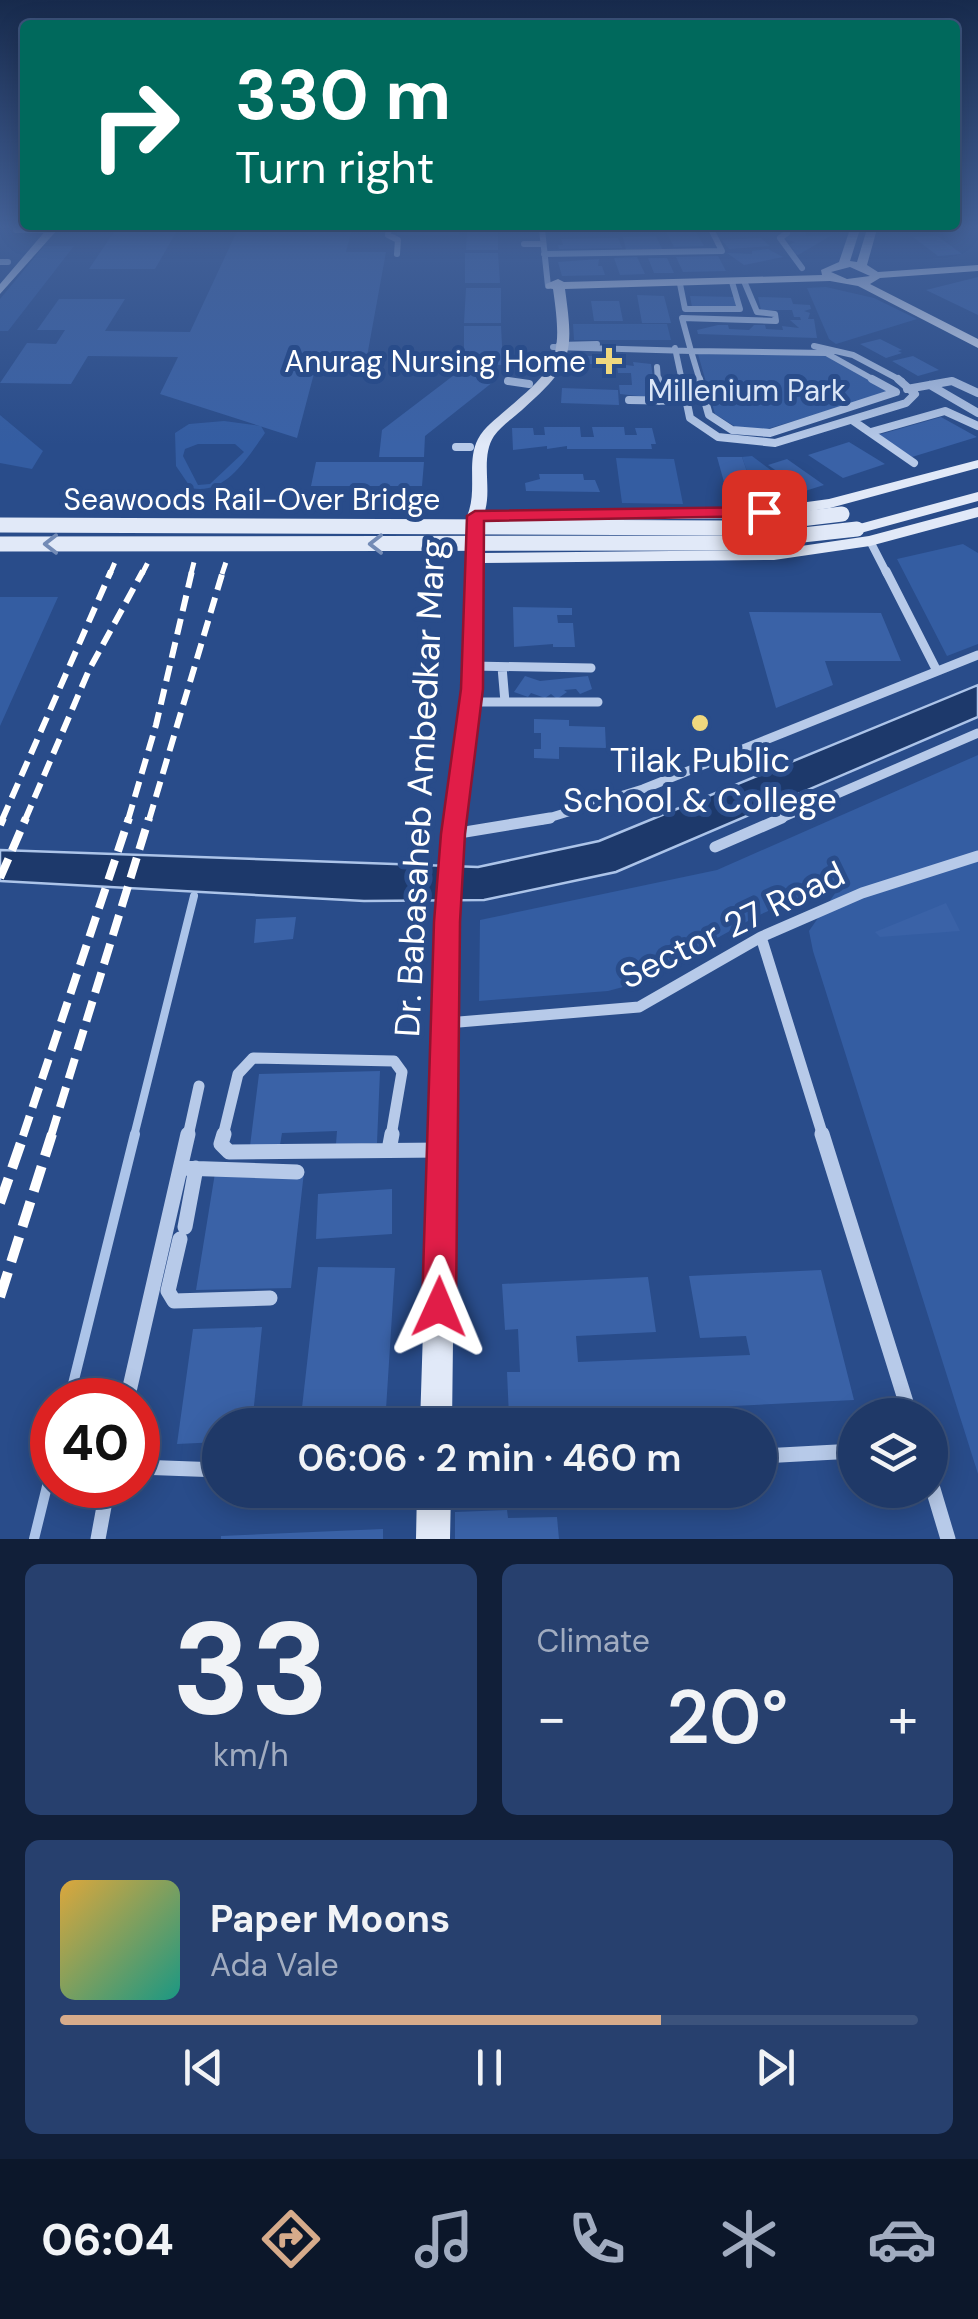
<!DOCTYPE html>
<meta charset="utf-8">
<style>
body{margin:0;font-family:"DM Sans",sans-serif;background:#27406e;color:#f1f3f6;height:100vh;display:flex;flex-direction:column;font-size:38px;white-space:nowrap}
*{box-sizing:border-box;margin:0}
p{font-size:32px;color:#a1acc0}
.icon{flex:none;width:55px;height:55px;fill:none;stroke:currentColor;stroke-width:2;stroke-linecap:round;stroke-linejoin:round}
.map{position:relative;height:1539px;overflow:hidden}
.panel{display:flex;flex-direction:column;gap:25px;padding:25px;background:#111f39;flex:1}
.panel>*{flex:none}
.top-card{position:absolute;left:20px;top:20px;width:940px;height:210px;border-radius:10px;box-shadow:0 5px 25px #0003,0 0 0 2px #3c537c;background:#00695c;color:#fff;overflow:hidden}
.fabs{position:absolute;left:838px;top:1398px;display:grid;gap:20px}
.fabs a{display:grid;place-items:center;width:110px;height:110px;border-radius:50%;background:#1f3968;box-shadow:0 5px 25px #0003,0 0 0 2px #3c537c;font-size:50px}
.speed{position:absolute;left:30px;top:1378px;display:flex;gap:20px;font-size:50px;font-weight:700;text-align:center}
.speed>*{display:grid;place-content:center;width:130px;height:130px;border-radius:50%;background:#1f3968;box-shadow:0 5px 25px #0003,0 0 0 2px #3c537c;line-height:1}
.speed .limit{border:15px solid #d22;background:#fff;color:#111}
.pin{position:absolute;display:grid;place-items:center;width:85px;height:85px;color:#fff;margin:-42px;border-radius:20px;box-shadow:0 5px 15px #0006}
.me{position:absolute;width:110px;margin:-55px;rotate:1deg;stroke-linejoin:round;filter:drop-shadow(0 0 8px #0008)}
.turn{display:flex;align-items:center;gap:35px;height:210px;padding:0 50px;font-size:45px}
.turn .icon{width:130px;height:130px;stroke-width:2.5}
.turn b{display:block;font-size:70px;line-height:85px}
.big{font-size:75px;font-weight:600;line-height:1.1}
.panel .tile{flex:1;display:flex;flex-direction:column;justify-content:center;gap:15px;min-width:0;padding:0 35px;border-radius:15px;background:#27406e}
.panel .dial{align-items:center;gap:0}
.dial b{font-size:130px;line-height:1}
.song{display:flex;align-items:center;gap:30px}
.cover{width:120px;height:120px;border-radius:15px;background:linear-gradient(135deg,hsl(40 70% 55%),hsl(170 70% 35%))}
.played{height:10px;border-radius:5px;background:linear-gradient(90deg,#d6ab8b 70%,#3c537c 70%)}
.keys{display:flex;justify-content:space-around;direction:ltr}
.heat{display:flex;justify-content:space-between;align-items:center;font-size:55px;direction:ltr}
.panel .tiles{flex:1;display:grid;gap:25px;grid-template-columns:1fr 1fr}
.tile:last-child{grid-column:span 2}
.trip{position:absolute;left:202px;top:1408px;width:575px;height:100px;border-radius:50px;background:#1f3968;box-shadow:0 5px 25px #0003,0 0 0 2px #3c537c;font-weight:600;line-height:100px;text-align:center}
.tabs{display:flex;height:160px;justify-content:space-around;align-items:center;background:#0c172a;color:#a1acc0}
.tabs .icon{width:70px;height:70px}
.tabs .current{color:#d6ab8b}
.tabs b{font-size:45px;color:#f1f3f6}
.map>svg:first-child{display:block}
.green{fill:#345da2;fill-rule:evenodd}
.water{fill:#1d396b;stroke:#acc4e9;stroke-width:2.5}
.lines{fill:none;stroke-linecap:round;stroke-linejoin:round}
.stream-far1{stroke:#acc4e9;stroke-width:8}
.stream{stroke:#acc4e9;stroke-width:10}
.building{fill:#3a62a7}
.street-far4{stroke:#b7cae9;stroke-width:6}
.street-far3{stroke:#b7cae9;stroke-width:8}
.street-far2{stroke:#b7cae9;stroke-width:9}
.street-far1{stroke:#b7cae9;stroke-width:11}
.street{stroke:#b7cae9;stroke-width:15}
.secondary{fill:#e1e9f8;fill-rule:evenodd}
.rail-far3{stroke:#fff;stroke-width:5;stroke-dasharray:12 5;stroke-linecap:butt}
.rail-far2{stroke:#fff;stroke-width:6;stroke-dasharray:16 8;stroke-linecap:butt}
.rail-far1{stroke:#fff;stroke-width:8;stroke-dasharray:21 9;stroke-linecap:butt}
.rail{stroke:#fff;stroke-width:10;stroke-dasharray:26 11;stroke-linecap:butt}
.secondary-bridge{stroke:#e1e9f8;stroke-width:15}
.oneway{stroke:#738bb6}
.route{fill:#e11d48;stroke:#92132f;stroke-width:2.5}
.poi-dot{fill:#f0d87e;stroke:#294c8a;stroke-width:4}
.labels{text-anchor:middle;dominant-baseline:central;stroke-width:10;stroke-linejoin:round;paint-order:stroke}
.far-poi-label{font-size:30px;fill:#fff;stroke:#294c8a;text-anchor:end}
.far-park-label{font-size:30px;fill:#dbe6f7;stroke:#294c8a}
.far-street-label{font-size:30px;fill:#fff;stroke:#294c8a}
.poi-label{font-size:35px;fill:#fff;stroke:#294c8a}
.street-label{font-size:35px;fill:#fff;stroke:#294c8a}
</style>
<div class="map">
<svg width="978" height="1539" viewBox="0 0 978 1539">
<rect width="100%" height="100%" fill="#294c8a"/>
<path class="green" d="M44 246H74L8 331H0V299Z
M826 287 874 298 917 319 836 344 829 339 807 288Z
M573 324H667L671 340H574Z
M698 354 824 355 887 388V393L767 429 736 427 715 414Z
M0 415 43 451 32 469 0 463Z
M224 421 261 426 265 433C248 457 225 496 191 488L176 466 175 433 189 424ZM198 444H235L244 452 210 484 198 485 183 456 185 449Z
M752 456 803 494 757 501 742 457Z
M616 458 674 459 683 504 622 503Z
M963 544 978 553V644L947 656 897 559Z
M0 597H58L0 726Z
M978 755V1474L813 951 809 931 847 876 757 916 634 984 608 991 479 1001 480 920 717 870Z"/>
<path class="water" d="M978 685V717L616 872 484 900 364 901 0 881V850L478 867 599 841Z"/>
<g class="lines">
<path class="stream-far1" d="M134 1136 194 896"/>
<path class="stream" d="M69 1400 135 1134
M34 1539 52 1466"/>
</g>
<path class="building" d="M116 229H178L155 269H89Z
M238 229H352L346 252H386L366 362H317L297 438 160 394 178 357 88 356 71 384 0 383 27 343 56 344 65 330H37L59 299H125L105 331 190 332Z
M398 229H460L459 235H397Z
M467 229H498V250H466Z
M665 229H694L704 246 674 247Z
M794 230H805L806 236 832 235 798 255 789 252 794 250 789 245 795 242 780 238Z
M936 235 962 254 938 256 913 237Z
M656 236 662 249 626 250 625 246 623 237Z
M618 238 622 248 559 249 558 245H563L561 239Z
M761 238 770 246 729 249 722 240Z
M768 249 783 257 744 265 727 253 752 254V251Z
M465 253H498L500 283H465Z
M718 256 726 271 683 272 676 257Z
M637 257 645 274 620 275 614 258Z
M648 258H667L674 273H654Z
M599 259 598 266H602L605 275 562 276 558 262Z
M978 277V315L926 290Z
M466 288H501V323H464Z
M637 295 664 296 671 323H642Z
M690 296 736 297 740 308 692 307Z
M758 297 791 298 793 304 810 305 811 309 804 311 810 313 808 319H814L817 338 698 334 697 330 718 325H728L729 329 749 330 754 325H765L766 329 783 330 782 326 799 328 790 320H801L800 317H794L792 310H761Z
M591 301H619L623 321H594Z
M464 326H501L503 365H464Z
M880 339 902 350 898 351 902 353 886 358 860 344Z
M580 356H624L626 365 634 366 633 362 651 364 656 398 620 394 619 385H632L631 373H618L617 364H581Z
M913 356 939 370 918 376 892 361Z
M462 369 498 378 425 436 424 457H379L382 430Z
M562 388 618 390 619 405 561 403Z
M941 417 977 437 912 457 878 435Z
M544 427H580L581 437H594L592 427H624L625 435H637L635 428H652L656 444H651L652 449H567V446L547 449V446L513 450 512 428H533L534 435H545Z
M849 442 885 464 843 478 808 455Z
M717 457H742L757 501 729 500Z
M787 459 824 485 805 491 768 465Z
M316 462H424L422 486H311Z
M539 474H583L584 480H595L600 492 526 491 525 483 540 479Z
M513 607 572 608V615H557L558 623H573L575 647H553V644L514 647Z
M749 612 881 613 901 661H825L833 685 776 708Z
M525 676 540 681 588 676 592 689 580 694 576 689 564 690 567 692 557 699 551 694 545 698 531 693 528 697 514 692Z
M534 719 569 720V726L605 727 606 748 559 747V759L534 758V749H541V733H534Z
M946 903 960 931 880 937 875 932Z
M296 917 293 939 254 943 256 919Z
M380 1071 377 1143 336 1144 337 1131 282 1133 280 1145 250 1146 259 1074Z
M304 1172 291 1288 196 1290 215 1173Z
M392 1189V1234L316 1239 318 1194Z
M318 1267 395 1268 385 1425H300Z
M821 1270 854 1400 509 1417 507 1372H520L518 1329 505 1330 502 1284 648 1277 656 1332 576 1336 578 1362 750 1355 746 1336 700 1338 689 1276Z
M262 1327 252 1425H220V1442L177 1444 193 1329Z
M507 1510 508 1518 557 1517 559 1539H455V1512Z
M383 1529V1539H221V1536Z"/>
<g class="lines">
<path class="street-far4" d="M389 229 388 235 398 240 397 254
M542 229 548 286
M784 229 787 233 780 238 802 268
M16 230H52
M524 244H543
M544 254 722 251 711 229
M0 262H8
M680 284 685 309H740L732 282
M559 345 597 344
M814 346 853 355 902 381
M553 347 691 351
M675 348 682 381
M691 351 826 353 876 381
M691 351 700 381
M691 351 682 318 776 321 775 314 757 312 744 281
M657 367 658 381"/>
<path class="street-far3" d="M658 379 659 401
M682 379 690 418 718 437 775 443 906 403 915 394 898 379
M699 379 709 415 732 430 770 433 896 392 872 379
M508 381 529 384
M930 385 978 413
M907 389 952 381 978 393
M629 400 687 401
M852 420 914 463
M871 432 945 411 978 426
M456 447H470
M870 541 887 574"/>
<path class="street-far2" d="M886 571 937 671
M472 666 591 668
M502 667 505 702
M470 702H598
M542 820 643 789 978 655
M777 820 978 733"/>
<path class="street-far1" d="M453 834 550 818
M715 847 782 818
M761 937 823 1136
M447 1023 639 1007 761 937 862 893 978 856
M188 1136 199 1086
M223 1136 238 1074 253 1058 394 1061 402 1072 391 1136"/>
<path class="street" d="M224 1134 221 1144 229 1152 442 1150
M822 1134 910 1415
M389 1150 392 1134
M181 1168 297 1172
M185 1227 196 1168
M180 1239 168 1291 174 1301 270 1298
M127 1400 188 1134
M760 1456 855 1451
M138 1467 220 1470
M930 1479 948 1539
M98 1539 108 1485"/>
<path class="secondary" d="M47 229H58L0 294V284Z
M850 229H860L850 261 857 262 867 229H877L867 265 878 272 978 265V271L880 278 870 284 978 339V348L858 286 830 281 565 289C574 354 573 365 522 410 513 418 501 426 494 436 480 457 492 488 485 511L763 508 829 499 978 460V468L830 508 763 518 483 521 482 553 774 550 869 536 978 507V517L870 546 774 560 482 563 481 689 464 834 458 922 452 1425H420L436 922 442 834 463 689 467 516C478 491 466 462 478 439 484 427 496 419 506 410 558 366 563 358 553 289L546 288V284L558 279 564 282 822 275 821 270 839 262ZM850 267 870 276 847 279 831 272Z
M978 492V501L857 534 849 529 852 526Z
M417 1490H451L450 1539H416Z"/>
<path class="rail-far3" d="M110 574 115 562
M142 574 148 562
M191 574 194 562
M222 574 226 562"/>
<path class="rail-far2" d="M2 820 111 571
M25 820 89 670 143 571
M128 820 156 725 192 571
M149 820 223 571"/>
<path class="rail-far1" d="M0 825 3 818
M0 878 26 818
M23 1136 129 818
M51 1136 149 818"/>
<path class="rail" d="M0 1203 24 1134
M0 1297 52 1134"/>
<path class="secondary-bridge" d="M0 525 725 528 842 514
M0 544 731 543 857 529"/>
</g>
<defs><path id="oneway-chevron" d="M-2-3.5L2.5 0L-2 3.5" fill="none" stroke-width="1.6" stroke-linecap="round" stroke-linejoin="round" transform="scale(2.5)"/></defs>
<g class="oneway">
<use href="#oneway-chevron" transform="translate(51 544) rotate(-180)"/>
<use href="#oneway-chevron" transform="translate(376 544) rotate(-180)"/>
</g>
<linearGradient id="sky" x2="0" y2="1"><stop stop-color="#172a4c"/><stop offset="0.51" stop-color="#436198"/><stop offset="1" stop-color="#436198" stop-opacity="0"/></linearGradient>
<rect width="978" height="445" fill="url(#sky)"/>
<path class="route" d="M764 507 770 509V516L484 521 483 689 465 834 460 922 456 1307 451 1319 439 1324 427 1319 422 1307 434 922 441 834 461 689 467 516 475 511Z"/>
<g class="poi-dot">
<path d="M604 346h10v10h10v10h-10v10h-10v-10h-10v-10h10z"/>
<circle cx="700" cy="723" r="10"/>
</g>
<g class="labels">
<g class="far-poi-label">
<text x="586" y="361">Anurag Nursing Home</text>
</g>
<g class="far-park-label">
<text x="747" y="390">Millenium Park</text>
</g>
<g class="far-street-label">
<text x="252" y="499">Seawoods Rail-Over Bridge</text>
</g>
<g class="poi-label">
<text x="700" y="760">Tilak Public<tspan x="700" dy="40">School &amp; College</tspan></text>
</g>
<g class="street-label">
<text transform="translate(420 788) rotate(-87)">Dr. Babasaheb Ambedkar Marg</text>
<text transform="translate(732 925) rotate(-26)">Sector 27 Road</text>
</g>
</g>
</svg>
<div class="fabs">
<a><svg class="icon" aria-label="layers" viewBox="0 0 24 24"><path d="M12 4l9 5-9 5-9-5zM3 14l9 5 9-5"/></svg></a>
</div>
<div class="speed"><div class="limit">40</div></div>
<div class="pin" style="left:764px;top:512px;background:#d93025"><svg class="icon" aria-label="arrive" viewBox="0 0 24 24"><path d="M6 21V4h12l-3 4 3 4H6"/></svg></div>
<svg class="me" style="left:439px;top:1307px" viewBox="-20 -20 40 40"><path d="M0-17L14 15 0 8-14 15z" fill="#e11d48" stroke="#fff" stroke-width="4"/></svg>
<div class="trip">06:06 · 2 min · 460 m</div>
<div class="top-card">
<div class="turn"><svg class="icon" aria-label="right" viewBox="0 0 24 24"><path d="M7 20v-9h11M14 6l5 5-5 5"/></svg><div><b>330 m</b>Turn right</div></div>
</div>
</div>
<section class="panel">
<div class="tiles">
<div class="tile dial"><b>33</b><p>km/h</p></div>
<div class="tile"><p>Climate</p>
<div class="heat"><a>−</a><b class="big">20°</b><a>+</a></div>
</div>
<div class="tile">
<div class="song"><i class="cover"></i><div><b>Paper Moons</b><p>Ada Vale</p></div></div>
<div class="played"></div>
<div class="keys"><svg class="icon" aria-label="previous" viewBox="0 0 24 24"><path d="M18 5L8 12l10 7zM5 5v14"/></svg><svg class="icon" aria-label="pause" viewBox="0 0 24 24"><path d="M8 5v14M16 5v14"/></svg><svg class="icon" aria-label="next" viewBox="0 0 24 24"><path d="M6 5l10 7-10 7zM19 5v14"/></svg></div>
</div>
</div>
</section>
<nav class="tabs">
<b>06:04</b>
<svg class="icon current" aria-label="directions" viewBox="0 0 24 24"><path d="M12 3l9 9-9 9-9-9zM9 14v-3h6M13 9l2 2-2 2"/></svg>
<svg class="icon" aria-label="music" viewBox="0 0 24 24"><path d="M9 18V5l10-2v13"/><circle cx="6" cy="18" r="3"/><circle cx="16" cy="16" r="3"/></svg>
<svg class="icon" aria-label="phone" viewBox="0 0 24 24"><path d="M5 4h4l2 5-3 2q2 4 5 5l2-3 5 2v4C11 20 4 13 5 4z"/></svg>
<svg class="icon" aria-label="climate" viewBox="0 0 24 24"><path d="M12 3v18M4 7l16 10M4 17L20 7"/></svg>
<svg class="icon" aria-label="car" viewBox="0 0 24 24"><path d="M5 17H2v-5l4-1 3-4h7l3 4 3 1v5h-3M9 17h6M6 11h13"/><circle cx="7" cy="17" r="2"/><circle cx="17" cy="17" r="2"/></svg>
</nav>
